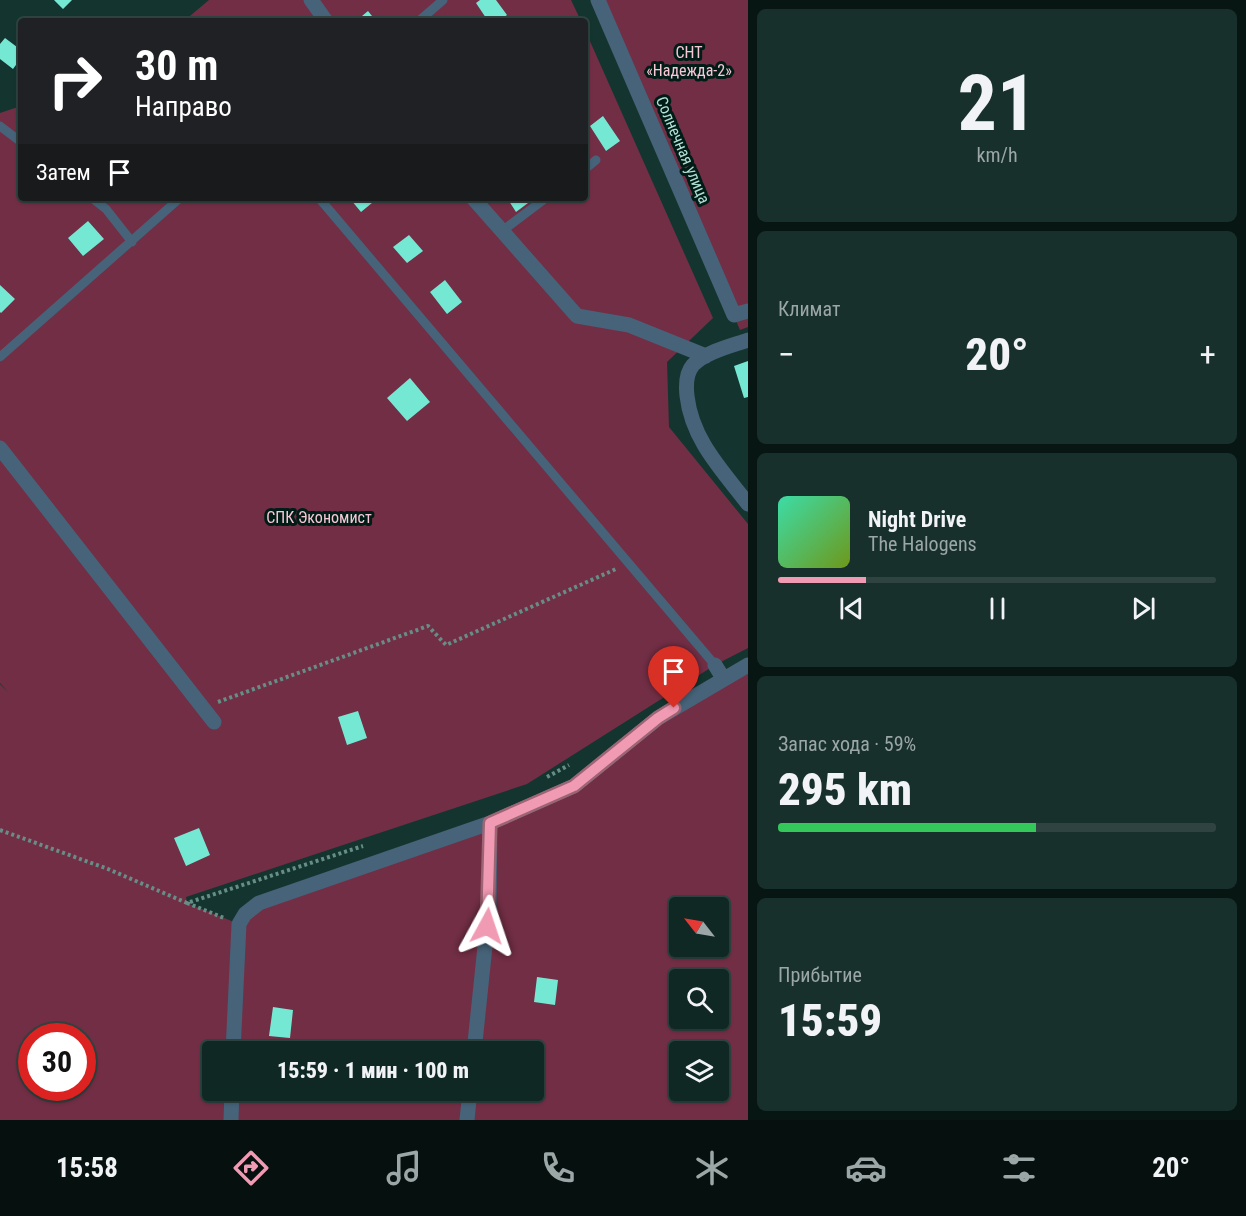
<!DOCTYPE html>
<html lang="ru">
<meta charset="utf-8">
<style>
body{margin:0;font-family:"Roboto Condensed",sans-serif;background:#18302b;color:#f1f3f6;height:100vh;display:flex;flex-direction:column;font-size:22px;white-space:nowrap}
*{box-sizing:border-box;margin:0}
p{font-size:20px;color:#9ba6a6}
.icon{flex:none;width:33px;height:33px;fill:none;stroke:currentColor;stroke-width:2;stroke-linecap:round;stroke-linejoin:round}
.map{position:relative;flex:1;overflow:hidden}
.sheet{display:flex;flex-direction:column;gap:9px;padding:9px;background:#081613;width:498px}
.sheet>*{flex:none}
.guide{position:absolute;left:18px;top:18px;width:570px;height:183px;border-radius:6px;box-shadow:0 2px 4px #0004,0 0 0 2px #2f4441;background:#202124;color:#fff;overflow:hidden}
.needle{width:39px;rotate:301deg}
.tools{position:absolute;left:669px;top:897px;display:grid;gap:12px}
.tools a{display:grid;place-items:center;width:60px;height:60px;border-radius:6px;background:#0f2823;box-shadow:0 2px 4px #0004,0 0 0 2px #2f4441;font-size:30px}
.speed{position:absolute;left:18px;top:1023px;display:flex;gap:12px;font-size:30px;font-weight:700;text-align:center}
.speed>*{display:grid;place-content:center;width:78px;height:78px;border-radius:50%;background:#0f2823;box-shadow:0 2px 4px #0004,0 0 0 2px #2f4441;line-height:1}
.speed .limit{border:9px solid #d22;background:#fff;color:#111}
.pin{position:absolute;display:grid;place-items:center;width:51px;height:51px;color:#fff;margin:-62px -26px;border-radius:50% 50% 50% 0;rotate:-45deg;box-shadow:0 0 6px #0007}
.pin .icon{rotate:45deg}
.me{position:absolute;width:66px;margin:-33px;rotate:5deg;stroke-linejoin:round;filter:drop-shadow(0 0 4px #0008)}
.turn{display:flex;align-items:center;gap:21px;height:126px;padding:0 18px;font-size:27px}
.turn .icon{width:78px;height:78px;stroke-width:2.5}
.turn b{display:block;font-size:42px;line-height:51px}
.then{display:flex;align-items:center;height:57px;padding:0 18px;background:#0003;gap:12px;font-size:22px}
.big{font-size:45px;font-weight:800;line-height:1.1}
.sheet .widget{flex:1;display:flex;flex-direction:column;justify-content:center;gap:9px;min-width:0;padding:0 21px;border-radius:9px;background:#18302b}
.sheet .dial{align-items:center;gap:0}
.dial b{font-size:78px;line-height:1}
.song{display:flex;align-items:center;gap:18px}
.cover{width:72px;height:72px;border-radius:9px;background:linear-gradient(135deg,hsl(160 70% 55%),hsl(80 70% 35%))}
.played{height:6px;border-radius:3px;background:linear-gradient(90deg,#f19ab3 20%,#2f4441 20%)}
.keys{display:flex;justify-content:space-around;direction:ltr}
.heat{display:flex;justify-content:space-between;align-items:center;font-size:33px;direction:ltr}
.charge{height:9px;border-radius:4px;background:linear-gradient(90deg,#34c759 59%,#2f4441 0)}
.trip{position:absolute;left:202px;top:1041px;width:342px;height:60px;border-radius:6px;background:#0f2823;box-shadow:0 2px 4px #0004,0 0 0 2px #2f4441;font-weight:800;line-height:60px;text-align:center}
.menu{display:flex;height:96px;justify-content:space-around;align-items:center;background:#06100e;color:#9ba6a6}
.menu .icon{width:42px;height:42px}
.menu .active{color:#f19ab3}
.menu b{font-size:27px;color:#f1f3f6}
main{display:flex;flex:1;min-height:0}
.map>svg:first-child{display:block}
.green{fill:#722e45;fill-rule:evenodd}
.building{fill:#75e8d4}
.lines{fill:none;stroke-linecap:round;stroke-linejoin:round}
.path{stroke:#668e86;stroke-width:4;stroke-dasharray:3 3;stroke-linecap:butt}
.lane{stroke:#466379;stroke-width:9}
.street{stroke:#466379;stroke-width:15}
.route-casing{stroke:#9d6474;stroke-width:15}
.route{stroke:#f19ab3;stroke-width:10}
.labels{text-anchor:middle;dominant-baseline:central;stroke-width:6;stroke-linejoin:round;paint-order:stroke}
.park-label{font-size:16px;fill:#f8c8d5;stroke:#001c17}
.street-label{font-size:16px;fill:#b2e0d6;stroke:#001c17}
</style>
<main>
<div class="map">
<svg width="748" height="1120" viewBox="0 0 748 1120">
<rect width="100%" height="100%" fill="#14352f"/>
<path class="green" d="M209 0H571L581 21H184Z
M598 0H748V327L740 330Z
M585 30 713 318 667 362 669 427 748 524V648L715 665 527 784 186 897 187 903 239 924 245 914 548 800 658 718 748 665V1120H0V684L8 692 0 683V113L21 106V198H585ZM680 908H718V946H680ZM680 980H718V1018H680ZM32 1036H82V1088H32ZM213 1052H534V1090H213ZM680 1052H718V1090H680Z"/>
<path class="building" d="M54 0H72L63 9Z
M480 0H496L507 15 499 21H488L476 3Z
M368 11 376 21H356Z
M5 38 21 50V58L13 69 0 59V44Z
M603 116 620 141 606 151 590 126Z
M354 198H378L361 212 351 200Z
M507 198H531L532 200 516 212Z
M88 221 104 239 83 256 68 238Z
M409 235 423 251 407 263 393 247Z
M445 280 462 302 447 314 430 292Z
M0 285 15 299 1 313 0 312Z
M748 361V397L744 398 734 366Z
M410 378 430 402 407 421 387 398Z
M358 711 367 738 347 745 338 717Z
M199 828 210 855 186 866 174 838Z
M537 977 558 980 555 1005 534 1002Z
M273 1007 293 1010 290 1038 269 1036Z"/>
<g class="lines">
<path class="path" d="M218 702 428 626 446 645 616 569
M547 777 569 765
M0 830 108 869 187 903 363 846
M187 903 224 918"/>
<path class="lane" d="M419 21 443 0
M0 126 21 142
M585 169 596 160
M92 198 106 209 132 242
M319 198 715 665
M502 231 546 198
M0 357 180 198"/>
<path class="street" d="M311 0 326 21
M598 0 734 315 748 311
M473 198 577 316 629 325 706 356
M748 340C731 346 705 352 693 365 686 373 686 387 687 396 692 440 722 470 748 504
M0 448 214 722
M715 665 723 678
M233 1052 239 924 245 914 259 903 490 823
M474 1052 489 908 490 823 574 786 658 718 748 665
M231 1120 232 1090
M467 1120 470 1090"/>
</g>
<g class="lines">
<g class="route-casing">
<path id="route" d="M487 926 490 823 574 786 658 718 674 708"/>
</g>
<use href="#route" class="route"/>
</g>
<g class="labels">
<g class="park-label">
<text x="689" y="52">СНТ<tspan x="689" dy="18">«Надежда-2»</tspan></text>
<text x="319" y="517">СПК Экономист</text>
</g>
<g class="street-label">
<text transform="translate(683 150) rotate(67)">Солнечная улица</text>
</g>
</g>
</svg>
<div class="tools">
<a><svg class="needle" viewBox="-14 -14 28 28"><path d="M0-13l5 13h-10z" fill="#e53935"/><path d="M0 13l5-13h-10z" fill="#9ba6a6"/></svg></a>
<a><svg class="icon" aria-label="search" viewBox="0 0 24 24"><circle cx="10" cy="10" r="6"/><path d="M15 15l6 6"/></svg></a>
<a><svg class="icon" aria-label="layers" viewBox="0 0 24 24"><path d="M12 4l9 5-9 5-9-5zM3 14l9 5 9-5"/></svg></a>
</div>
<div class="speed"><div class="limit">30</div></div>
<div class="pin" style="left:674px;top:708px;background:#d93025"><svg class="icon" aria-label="arrive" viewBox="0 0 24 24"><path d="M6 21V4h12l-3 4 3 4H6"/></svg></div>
<svg class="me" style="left:487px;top:926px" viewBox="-20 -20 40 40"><path d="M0-17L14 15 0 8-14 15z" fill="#f19ab3" stroke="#fff" stroke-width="4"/></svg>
<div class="trip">15:59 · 1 мин · 100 m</div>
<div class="guide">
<div class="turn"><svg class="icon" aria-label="right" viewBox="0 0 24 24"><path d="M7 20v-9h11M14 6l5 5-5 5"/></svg><div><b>30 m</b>Направо</div></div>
<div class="then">Затем<svg class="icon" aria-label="arrive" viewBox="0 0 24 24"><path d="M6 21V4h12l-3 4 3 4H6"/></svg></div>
</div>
</div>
<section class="sheet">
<div class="widget dial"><b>21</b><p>km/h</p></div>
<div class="widget"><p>Климат</p>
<div class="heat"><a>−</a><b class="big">20°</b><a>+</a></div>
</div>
<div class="widget">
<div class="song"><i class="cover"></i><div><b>Night Drive</b><p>The Halogens</p></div></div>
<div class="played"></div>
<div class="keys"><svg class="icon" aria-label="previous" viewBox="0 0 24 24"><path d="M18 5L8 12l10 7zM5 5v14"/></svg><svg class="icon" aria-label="pause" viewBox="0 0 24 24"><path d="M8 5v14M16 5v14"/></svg><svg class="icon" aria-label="next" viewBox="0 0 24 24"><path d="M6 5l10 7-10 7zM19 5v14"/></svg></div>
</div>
<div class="widget"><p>Запас хода · 59%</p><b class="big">295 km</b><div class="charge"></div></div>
<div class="widget"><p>Прибытие</p><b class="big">15:59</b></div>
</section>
</main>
<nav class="menu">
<b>15:58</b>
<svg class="icon active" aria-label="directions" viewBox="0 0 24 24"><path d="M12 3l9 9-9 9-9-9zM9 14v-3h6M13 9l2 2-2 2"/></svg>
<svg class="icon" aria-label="music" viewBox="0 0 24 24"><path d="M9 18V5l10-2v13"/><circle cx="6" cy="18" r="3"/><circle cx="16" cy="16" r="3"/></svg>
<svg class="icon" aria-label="phone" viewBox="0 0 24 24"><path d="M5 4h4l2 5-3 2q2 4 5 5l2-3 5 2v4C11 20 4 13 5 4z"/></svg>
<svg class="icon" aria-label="climate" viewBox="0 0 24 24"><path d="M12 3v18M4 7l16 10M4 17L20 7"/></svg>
<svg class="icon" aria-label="car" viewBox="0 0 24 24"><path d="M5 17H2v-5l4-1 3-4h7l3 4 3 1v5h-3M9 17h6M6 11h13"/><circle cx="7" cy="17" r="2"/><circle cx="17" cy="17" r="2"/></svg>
<svg class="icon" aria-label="filters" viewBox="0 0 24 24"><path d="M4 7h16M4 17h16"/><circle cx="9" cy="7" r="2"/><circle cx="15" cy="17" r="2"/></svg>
<b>20°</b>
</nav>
